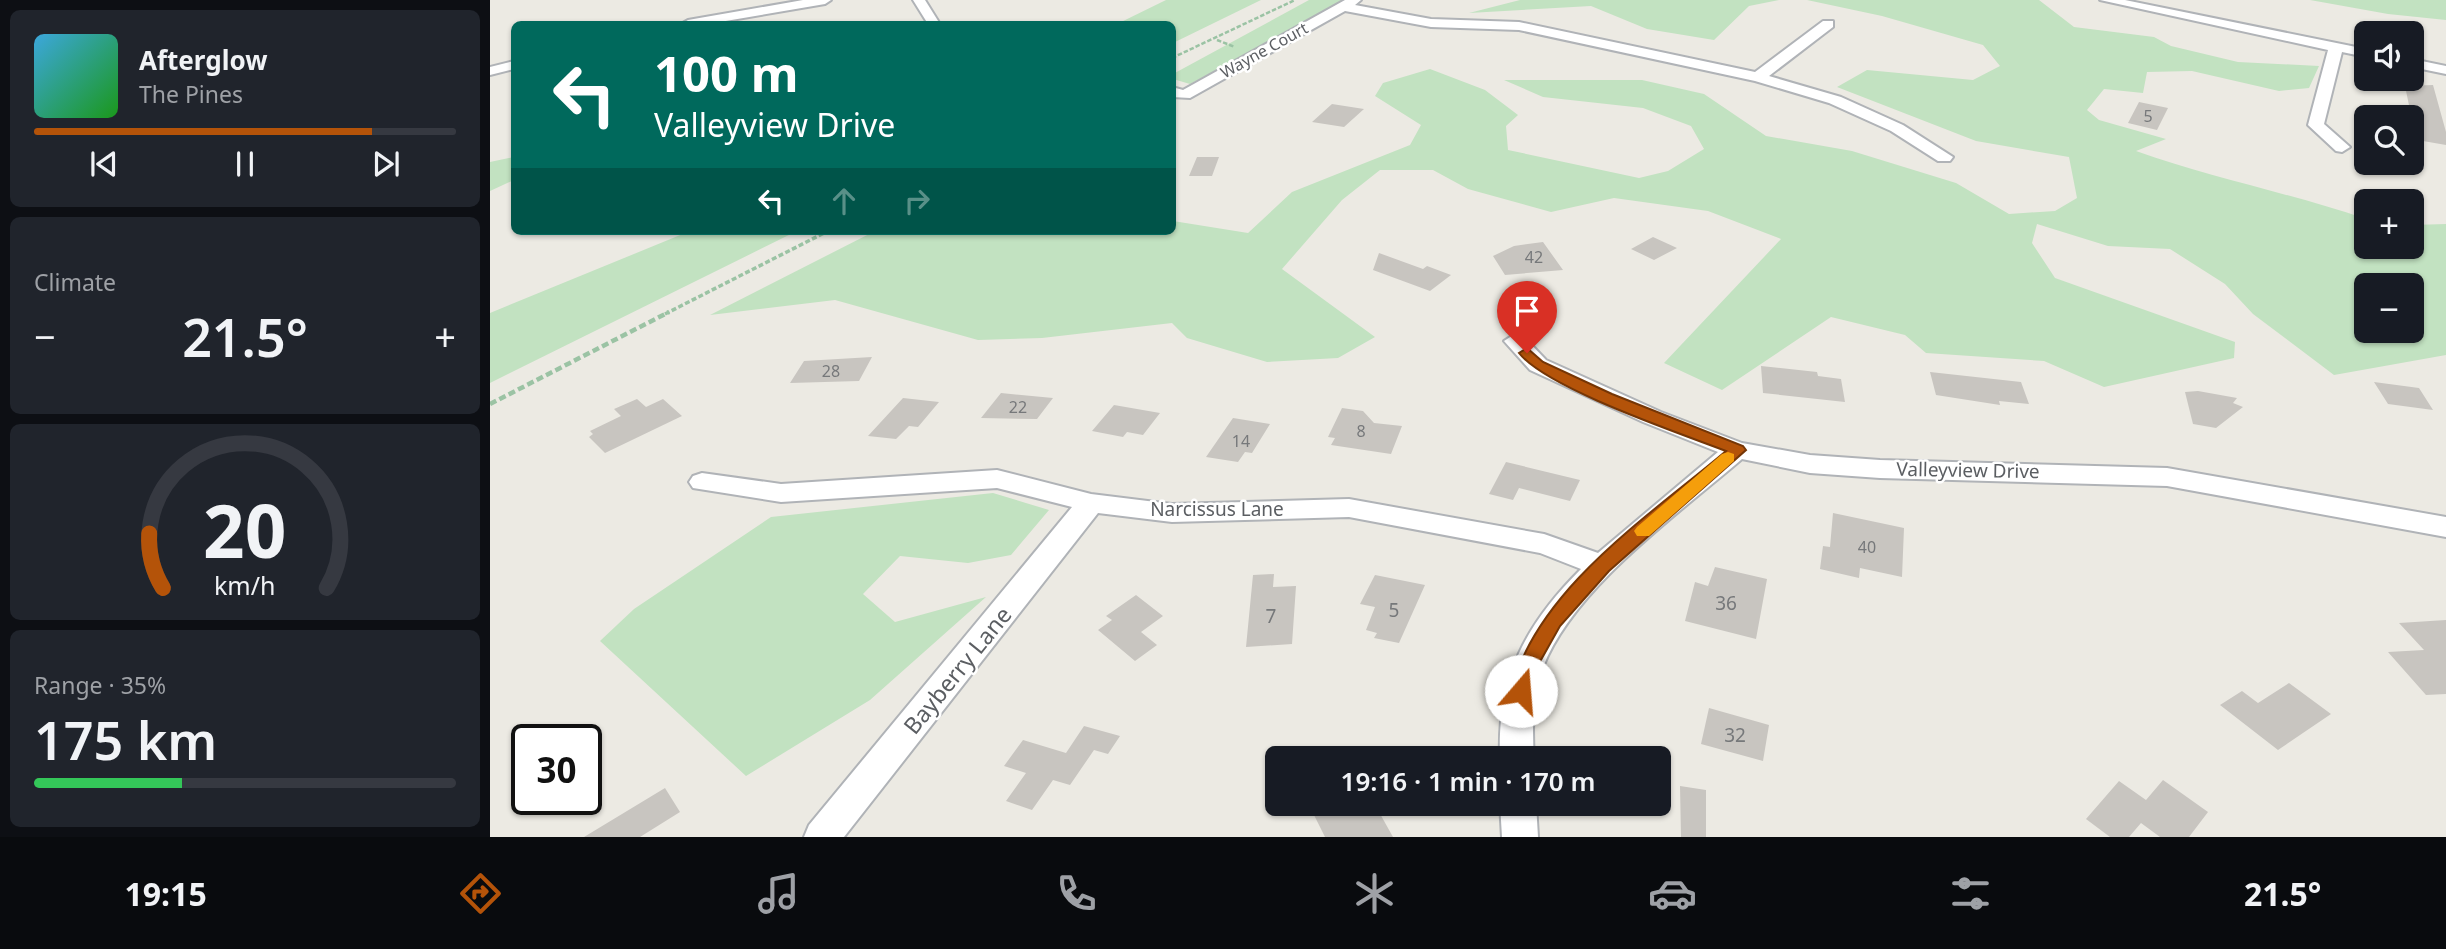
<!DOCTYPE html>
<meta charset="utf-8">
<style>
body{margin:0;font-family:"Noto Sans",sans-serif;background:#20242c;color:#f1f3f6;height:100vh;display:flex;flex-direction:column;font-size:26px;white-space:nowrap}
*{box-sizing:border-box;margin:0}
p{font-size:23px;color:#9ea1a6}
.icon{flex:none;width:38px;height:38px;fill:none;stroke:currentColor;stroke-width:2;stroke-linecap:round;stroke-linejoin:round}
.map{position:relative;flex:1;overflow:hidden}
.sheet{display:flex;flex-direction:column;gap:10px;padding:10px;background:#0d0f14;width:490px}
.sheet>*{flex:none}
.top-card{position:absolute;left:21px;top:21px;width:665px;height:214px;border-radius:10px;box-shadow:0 2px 5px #0004;background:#00695c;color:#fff;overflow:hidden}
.controls{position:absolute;left:1864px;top:21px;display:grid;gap:14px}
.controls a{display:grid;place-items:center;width:70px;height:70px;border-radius:10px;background:#171b24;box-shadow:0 2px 5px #0004;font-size:35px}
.speed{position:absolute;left:21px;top:724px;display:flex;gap:14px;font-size:35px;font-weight:700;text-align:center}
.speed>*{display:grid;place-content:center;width:91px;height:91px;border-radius:50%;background:#171b24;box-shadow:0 2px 5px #0004;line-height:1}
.speed .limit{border:4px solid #111;border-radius:10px;background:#fff;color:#111}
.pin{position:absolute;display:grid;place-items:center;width:60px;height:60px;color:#fff;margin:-72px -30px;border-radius:50% 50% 50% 0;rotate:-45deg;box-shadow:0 0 7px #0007}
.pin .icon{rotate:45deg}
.me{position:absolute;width:77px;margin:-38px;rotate:18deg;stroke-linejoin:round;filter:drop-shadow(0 0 5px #0008)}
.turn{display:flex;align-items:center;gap:24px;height:147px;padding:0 28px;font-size:32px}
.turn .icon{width:91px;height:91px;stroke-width:2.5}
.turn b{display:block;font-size:49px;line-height:60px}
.lanes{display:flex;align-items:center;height:66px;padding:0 28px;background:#0003;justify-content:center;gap:35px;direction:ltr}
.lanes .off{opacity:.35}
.big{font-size:52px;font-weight:600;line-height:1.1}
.sheet .card{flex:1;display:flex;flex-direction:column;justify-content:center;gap:10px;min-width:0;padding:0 24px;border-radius:10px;background:#20242c}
.sheet .dial{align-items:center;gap:0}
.dial svg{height:182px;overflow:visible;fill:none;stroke:#363941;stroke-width:7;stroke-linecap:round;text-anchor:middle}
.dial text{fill:#f1f3f6;stroke:none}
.song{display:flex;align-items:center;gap:21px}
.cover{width:84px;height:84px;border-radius:10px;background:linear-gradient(135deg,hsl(200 70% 55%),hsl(120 70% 35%))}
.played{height:7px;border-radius:4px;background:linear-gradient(90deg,#b45309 80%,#363941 80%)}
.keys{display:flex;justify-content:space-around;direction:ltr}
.heat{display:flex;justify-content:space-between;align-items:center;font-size:38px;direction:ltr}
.charge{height:10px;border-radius:5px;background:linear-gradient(90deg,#34c759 35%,#363941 0)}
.trip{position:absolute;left:775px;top:746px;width:406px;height:70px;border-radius:10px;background:#171b24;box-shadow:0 2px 5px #0004;font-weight:600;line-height:70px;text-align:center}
.tab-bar{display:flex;height:112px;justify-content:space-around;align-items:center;background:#090b0e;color:#9ea1a6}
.tab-bar .icon{width:49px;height:49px}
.tab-bar .current{color:#b45309}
.tab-bar b{font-size:32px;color:#f1f3f6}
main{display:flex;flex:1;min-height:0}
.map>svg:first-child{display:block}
.green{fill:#c2e2c1;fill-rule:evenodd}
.building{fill:#c8c5c0}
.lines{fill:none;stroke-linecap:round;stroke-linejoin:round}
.minor-casing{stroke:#b0b3b7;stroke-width:4}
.path-far2{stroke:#9bc3a4;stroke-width:2.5;stroke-dasharray:4.5 2;stroke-linecap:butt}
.path-far1{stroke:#9bc3a4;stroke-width:3.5;stroke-dasharray:5 2.5;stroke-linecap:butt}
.path{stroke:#9bc3a4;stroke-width:4.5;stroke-dasharray:7 3.5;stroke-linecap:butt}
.minor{fill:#fff;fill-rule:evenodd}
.route{fill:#b45309;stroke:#753606;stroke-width:2}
.slow{fill:#f59e0b}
.labels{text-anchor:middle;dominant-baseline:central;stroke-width:5;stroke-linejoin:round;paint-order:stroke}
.far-street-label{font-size:16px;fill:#5b5e62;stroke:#fff}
.number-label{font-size:16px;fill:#76787a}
.street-label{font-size:19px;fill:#5b5e62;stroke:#fff}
.near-number-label{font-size:19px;fill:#76787a}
.near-street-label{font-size:23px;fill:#5b5e62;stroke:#fff}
</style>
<main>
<section class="sheet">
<div class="card">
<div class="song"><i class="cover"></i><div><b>Afterglow</b><p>The Pines</p></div></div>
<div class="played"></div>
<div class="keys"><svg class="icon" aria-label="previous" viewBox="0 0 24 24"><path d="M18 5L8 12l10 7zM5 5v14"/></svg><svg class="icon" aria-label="pause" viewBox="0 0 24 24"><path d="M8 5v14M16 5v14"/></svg><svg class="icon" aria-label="next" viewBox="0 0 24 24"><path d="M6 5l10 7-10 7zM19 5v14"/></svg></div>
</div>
<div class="card"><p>Climate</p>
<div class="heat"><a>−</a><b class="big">21.5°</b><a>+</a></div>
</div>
<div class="card dial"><svg viewBox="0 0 100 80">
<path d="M14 69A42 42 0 1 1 86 69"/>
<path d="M14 69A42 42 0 0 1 8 45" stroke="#b45309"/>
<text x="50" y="56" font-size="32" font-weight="700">20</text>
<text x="50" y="72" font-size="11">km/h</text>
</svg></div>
<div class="card"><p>Range · 35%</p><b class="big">175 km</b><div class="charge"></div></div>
</section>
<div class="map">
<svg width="1956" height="837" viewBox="0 0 1956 837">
<rect width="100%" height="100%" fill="#eceae3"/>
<path class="green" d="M676 0H771L683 43 682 24H627Z
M819 0H858L700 84 683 79V74Z
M1030 0H1289L1259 6 1224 40 1157 29 1101 6 979 13Z
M1317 0H1549L1584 27 1664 37 1681 46 1748 62 1829 66 1819 88 1789 91 1702 71 1657 72 1653 93 1614 89 1597 110 1609 120 1676 139 1646 151C1722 178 1800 193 1876 219V247H1922V225L1956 224V355L1844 375 1763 314 1735 284 1680 249 1618 246 1547 224 1542 243 1565 278 1745 342 1744 358 1614 387 1554 361 1436 353 1415 335 1341 317 1232 390 1174 363 1291 239 1218 211 1124 198 1061 212 978 189 943 170H890L852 200 792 269 885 337 848 358 777 362 697 338 682 323 552 338 488 340 345 300 220 315 385 231H682L683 221 758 233 802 192 920 145 931 125 885 96 893 83 940 69 995 90 1028 115 1016 126 1018 150 1149 178 1178 171 1214 149 1201 126 1153 108 1053 97 1014 80H1152L1214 94 1276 136 1362 151 1466 183 1519 214 1565 211 1587 198 1579 157 1486 141 1347 87 1377 70 1483 80 1510 66 1493 45 1392 16ZM1922 285V331H1876V285Z
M1820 0H1956V20L1898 14Z
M24 157V180L0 191V162Z
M200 231H307L0 383V313Z
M503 493 559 510 521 555 478 563 410 556 373 594 405 622 496 597 380 700 256 776 110 641 144 609 281 517Z"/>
<path class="building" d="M1943 85 1956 132V145L1933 141 1931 135 1925 134 1915 86Z
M1649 102 1678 108 1667 130 1638 123Z
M842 104 874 109 854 127 822 122Z
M707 157H729L722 176H699Z
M1163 237 1187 248 1164 260 1141 249Z
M1053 242 1073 270 1015 275 1003 256 1024 246Z
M889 253 933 269 937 266 961 275 940 291 883 270Z
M382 357 369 381 300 383 314 361Z
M1271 366 1327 372 1328 376 1351 379 1355 402 1273 393Z
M1440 372 1531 382 1539 404 1509 401 1510 405 1446 395Z
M1884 382 1929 388 1943 410 1898 404Z
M1708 391 1747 398 1743 403 1753 407 1726 428 1703 424 1695 392Z
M511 393 563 398 547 419 491 418Z
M413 398 449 402 428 427 419 426 406 439 378 436Z
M147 399 156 407 173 399 192 416 115 453 99 437 103 434 100 431 131 416 124 409Z
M624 405 670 413 653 435 637 432 633 437 602 431Z
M852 408 873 411 884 423 912 426 901 454 841 445 845 438 838 437Z
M743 418 780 424 762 453 755 452 748 462 716 457Z
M1016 462 1090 480 1080 501 1029 488 1023 500 999 494Z
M1343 513 1414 528 1412 577 1370 568 1369 578 1330 569 1333 546 1340 547Z
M1225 567 1277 579 1266 639 1195 621 1205 582 1218 586Z
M784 574 783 587 806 586 802 644 756 647 763 575Z
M885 575 935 585 909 643 884 638 887 633 876 630 885 607 870 604Z
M646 595 673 616 651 632 667 645 645 661 608 630 622 620 616 616Z
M1956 620V694L1936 695 1898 652 1934 650 1909 623Z
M1799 683 1841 714 1788 750 1730 705 1752 691 1768 703Z
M1219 708 1279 725 1273 761 1211 744Z
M594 726 630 736 618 754 604 750 580 785 563 780 542 810 516 801 536 773 514 766 533 740 576 753Z
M1673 780 1718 812 1699 837H1670L1651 823 1639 837H1620L1596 819 1629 781 1656 800Z
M1190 786 1216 790V837H1191Z
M175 788 190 812 150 837H94Z
M818 803H884L903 837H835Z"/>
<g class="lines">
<g class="minor-casing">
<path id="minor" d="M313 0H341L335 4 218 24H191L198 20Z
M423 0H435L450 24H438Z
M855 0H871L865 5 941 19 1029 22 1265 72 1333 21H1343V27L1279 76 1351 97 1413 125 1463 157 1460 161H1448L1401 131 1339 103 1265 81 1029 30 941 27 855 11 700 98 682 97V87L693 90Z
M1610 0H1635L1876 49V57L1852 52 1834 124 1860 147 1852 152 1846 151 1818 125 1838 50Z
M1922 59 1956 66V74L1922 67Z
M24 61V69L0 75V67Z
M1025 334 1033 336 1056 360 1171 412 1252 443 1320 455 1390 460 1677 468 1956 517V537L1677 486 1390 478 1320 473 1252 459C1188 514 1084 588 1053 667 1042 696 1042 728 1044 758H1010C1007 678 1035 625 1091 569L1050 553 859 517 682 522 608 513 354 837H314L319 825 582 507 507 488 291 502 203 488 199 482 203 476 212 473 291 484 507 470 601 494 682 504 859 499 1054 534 1108 553 1228 452 1153 422 1040 370 1014 341Z
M1010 803H1046L1048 837H1012Z"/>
</g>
<path class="path-far2" d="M727 40 745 47
M682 58 805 0"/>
<path class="path-far1" d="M175 314 338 231"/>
<path class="path" d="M0 404 179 312"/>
<use href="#minor" class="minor"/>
</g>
<path class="route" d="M1037 348 1053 362 1122 394 1253 446 1256 450 1119 571 1070 626 1047 667 1038 697 1031 699 1024 697 1021 691C1046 590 1159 516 1236 451 1189 433 1056 388 1029 353Z"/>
<path class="slow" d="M1238 452 1244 454V461L1159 536H1147L1144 531 1147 527 1232 454Z"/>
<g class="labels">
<g class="far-street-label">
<text transform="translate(774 50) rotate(-29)">Wayne Court</text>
</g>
<g class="number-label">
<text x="1658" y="116">5</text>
<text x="1044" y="257">42</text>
<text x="341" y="371">28</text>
<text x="528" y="407">22</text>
<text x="871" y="431">8</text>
<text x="751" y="441">14</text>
<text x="1377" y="547">40</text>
</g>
<g class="street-label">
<text transform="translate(1478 470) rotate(1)">Valleyview Drive</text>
<text x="727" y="509">Narcissus Lane</text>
</g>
<g class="near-number-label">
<text x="1236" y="603">36</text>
<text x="904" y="610">5</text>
<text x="781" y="616">7</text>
<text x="1245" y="735">32</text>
</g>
<g class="near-street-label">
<text transform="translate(467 670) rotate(-51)">Bayberry Lane</text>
</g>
</g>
</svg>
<div class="controls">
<a><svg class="icon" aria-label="sound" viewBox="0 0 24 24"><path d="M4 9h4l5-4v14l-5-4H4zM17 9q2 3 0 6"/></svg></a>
<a><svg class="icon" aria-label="search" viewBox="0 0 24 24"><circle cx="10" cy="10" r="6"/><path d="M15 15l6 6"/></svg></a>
<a>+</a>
<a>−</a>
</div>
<div class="speed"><div class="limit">30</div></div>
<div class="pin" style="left:1037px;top:353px;background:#d93025"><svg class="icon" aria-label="arrive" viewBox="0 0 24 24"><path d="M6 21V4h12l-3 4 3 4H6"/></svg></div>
<svg class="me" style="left:1031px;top:691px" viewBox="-20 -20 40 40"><circle r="19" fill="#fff"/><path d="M0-13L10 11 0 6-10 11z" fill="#b45309"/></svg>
<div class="trip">19:16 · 1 min · 170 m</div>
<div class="top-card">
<div class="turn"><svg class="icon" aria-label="left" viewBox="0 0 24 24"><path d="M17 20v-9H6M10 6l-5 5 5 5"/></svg><div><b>100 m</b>Valleyview Drive</div></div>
<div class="lanes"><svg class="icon" aria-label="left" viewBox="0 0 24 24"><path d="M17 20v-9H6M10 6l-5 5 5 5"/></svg><svg class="icon off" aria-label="ahead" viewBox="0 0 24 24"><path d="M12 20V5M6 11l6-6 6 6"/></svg><svg class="icon off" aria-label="right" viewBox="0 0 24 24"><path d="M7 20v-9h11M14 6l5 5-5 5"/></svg></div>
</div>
</div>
</main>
<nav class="tab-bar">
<b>19:15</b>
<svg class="icon current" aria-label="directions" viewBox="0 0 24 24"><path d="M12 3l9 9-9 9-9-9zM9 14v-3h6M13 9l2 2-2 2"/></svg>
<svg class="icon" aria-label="music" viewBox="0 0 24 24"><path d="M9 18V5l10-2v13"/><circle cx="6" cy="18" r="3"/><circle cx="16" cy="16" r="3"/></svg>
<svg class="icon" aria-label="phone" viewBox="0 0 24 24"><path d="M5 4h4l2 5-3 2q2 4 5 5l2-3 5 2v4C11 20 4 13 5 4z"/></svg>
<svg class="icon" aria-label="climate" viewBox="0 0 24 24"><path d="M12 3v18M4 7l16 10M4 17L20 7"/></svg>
<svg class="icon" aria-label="car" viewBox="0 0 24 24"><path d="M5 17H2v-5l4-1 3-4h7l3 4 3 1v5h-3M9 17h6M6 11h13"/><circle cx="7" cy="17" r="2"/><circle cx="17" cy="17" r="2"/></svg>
<svg class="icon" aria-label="filters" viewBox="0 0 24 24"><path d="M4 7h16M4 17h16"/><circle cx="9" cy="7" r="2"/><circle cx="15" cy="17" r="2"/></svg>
<b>21.5°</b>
</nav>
